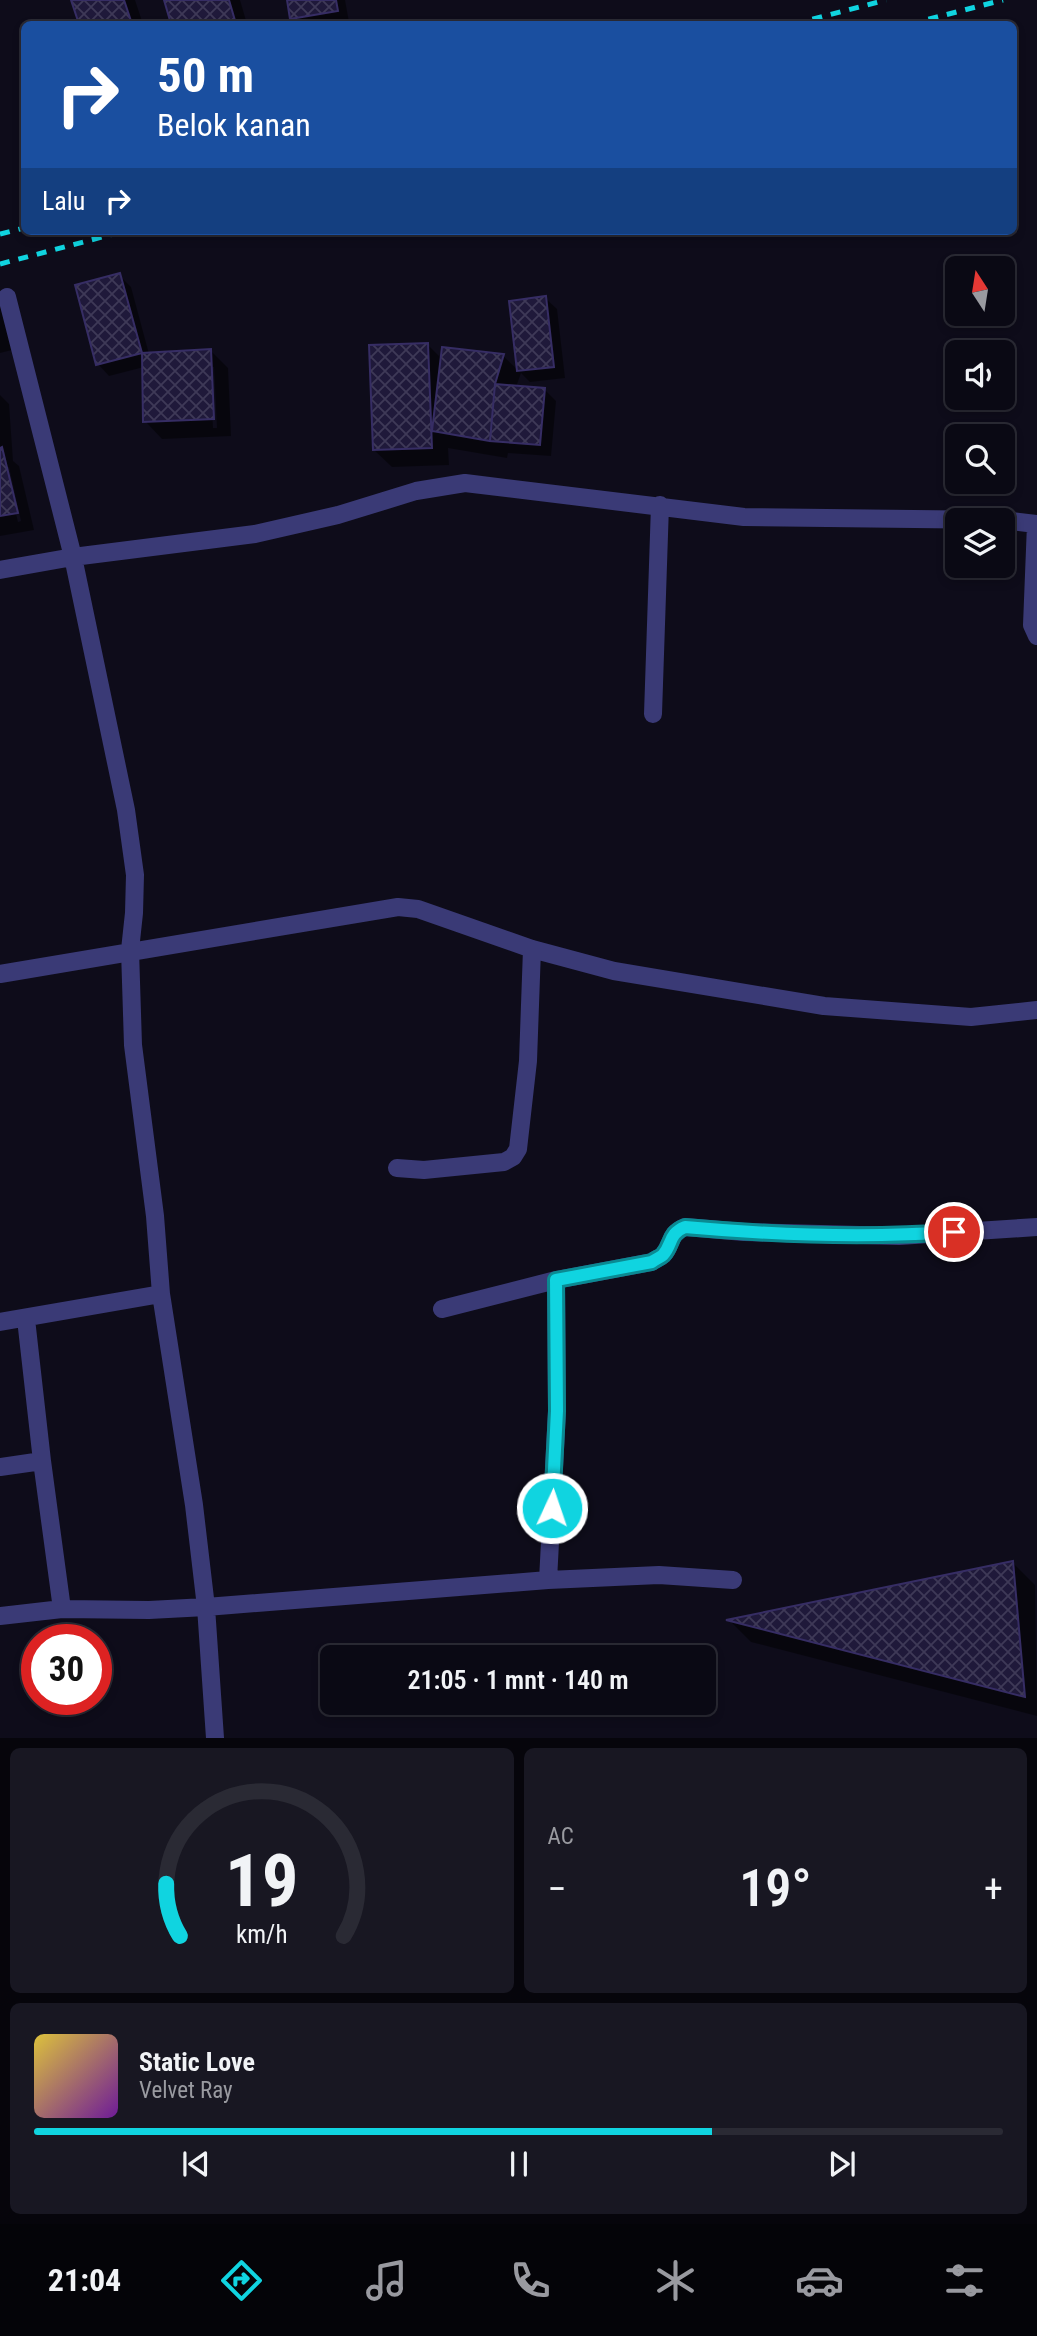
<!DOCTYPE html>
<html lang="id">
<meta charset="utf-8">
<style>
body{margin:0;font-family:"Roboto Condensed",sans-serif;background:#181722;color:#f1f3f6;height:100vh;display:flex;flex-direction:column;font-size:26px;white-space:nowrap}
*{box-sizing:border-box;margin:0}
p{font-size:23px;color:#999aa0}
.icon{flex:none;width:38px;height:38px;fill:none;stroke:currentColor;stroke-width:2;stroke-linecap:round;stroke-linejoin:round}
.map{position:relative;height:1738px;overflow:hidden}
.sheet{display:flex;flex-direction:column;gap:10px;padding:10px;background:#06050b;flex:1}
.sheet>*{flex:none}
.guide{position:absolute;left:21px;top:21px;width:996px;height:214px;border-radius:10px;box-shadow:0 4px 10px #0003,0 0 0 2px #2a2a34;background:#1a4fa0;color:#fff;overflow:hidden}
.needle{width:46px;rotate:348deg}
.controls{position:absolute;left:945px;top:256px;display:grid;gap:14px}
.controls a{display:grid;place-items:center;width:70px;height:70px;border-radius:10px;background:#0a0914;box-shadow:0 4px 10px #0003,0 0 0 2px #2a2a34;font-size:35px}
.speed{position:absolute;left:21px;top:1624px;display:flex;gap:14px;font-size:35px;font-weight:700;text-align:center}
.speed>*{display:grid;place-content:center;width:91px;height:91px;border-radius:50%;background:#0a0914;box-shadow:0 4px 10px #0003,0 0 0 2px #2a2a34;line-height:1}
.speed .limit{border:10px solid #d22;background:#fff;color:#111}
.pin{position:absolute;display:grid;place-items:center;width:60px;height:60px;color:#fff;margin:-30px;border:4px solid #fff;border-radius:50%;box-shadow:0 2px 7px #0007}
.me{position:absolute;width:77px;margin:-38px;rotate:3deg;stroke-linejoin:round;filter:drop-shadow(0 0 5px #0008)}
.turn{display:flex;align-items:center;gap:24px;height:147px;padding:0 21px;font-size:32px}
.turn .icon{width:91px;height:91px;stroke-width:2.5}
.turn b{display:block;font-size:49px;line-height:60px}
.then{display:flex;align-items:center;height:66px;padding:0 21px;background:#0003;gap:14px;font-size:26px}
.big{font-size:52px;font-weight:600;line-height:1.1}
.sheet .tile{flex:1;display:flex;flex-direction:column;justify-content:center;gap:10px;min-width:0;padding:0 24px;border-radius:10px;background:#181722}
.sheet .dial{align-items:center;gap:0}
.dial svg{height:182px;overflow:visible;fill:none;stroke:#2a2a34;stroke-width:7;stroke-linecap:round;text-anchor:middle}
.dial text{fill:#f1f3f6;stroke:none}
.song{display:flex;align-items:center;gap:21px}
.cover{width:84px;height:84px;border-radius:10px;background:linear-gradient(135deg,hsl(50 70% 55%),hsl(280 70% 35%))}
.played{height:7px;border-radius:4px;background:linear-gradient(90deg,#10d4e0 70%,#2a2a34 70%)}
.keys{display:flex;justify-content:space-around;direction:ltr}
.heat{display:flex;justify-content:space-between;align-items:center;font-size:38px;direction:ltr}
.sheet .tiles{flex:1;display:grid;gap:10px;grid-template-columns:1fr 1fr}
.tile:last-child{grid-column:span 2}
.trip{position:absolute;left:320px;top:1645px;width:396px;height:70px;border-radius:10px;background:#0a0914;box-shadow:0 4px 10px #0003,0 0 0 2px #2a2a34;font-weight:600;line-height:70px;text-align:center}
.tab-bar{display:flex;height:112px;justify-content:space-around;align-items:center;background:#040408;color:#999aa0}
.tab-bar .icon{width:49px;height:49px}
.tab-bar .current{color:#10d4e0}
.tab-bar b{font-size:32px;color:#f1f3f6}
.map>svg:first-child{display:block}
.shadow{fill:#0007;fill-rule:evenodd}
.building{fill:url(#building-cross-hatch);stroke:#362d64;stroke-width:2}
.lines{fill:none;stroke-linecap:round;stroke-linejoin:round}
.minor{stroke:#3a3a76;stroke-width:18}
.rail{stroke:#10d4e0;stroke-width:5;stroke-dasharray:10 9;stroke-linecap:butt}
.route-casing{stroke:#0a8a92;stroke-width:18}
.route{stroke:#10d4e0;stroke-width:12}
</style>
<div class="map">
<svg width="1037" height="1738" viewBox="0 0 1037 1738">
<defs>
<pattern id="building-cross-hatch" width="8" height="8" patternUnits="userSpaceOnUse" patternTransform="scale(1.75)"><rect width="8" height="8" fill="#1f193a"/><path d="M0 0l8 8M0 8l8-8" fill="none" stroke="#3e3957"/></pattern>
</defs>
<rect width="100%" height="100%" fill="#0e0c1a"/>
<path class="shadow" d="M72 0H135L143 24H81Z
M166 0H240L247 24H173Z
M289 0H345L349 22 332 24H298L292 18Z
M119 275 131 287 149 354 211 351 228 368 231 436 162 439 145 421 144 367 109 376 98 364ZM210 367H214L217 428H213Z
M545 298 557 309 565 378 530 382 521 373 516 387 544 389 556 401 551 456 508 453 507 458 448 448 449 465 392 467 374 450 428 345 442 359 503 356 519 371 511 302Z
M0 305 12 350 0 353Z
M0 395 9 404 13 461 19 466 34 530 0 536ZM5 467H9L21 521 18 522Z
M1013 1563 1035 1585 1037 1716 751 1642 730 1621Z"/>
<path class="building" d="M71 0H124L132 24H79Z
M164 0H229L236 24H171Z
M287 0H336L338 11 290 19Z
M120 273 142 353 96 365 75 285Z
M546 296 554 367 517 371 509 301Z
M428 343 432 448 373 450 369 345Z
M442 347 504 354 495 384 490 441 432 431Z
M211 349 214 419 143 422 142 353Z
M495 384 545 388 540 445 490 441Z
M2 447 18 513 0 516V448Z
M1013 1561 1025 1697 726 1620Z"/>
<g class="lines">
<path class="minor" d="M1003 520 1036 524 1032 625 1037 636
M0 570 73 557 255 534 338 515 416 491 465 483 744 517 1001 520
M653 714 660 505
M0 974 398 907 418 909 532 949 614 971 824 1006 971 1017 1037 1010
M397 1168 424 1170 504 1162 513 1157 518 1149 528 1061 532 949
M442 1309 556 1280 652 1262C655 1259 660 1258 663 1255 673 1244 668 1234 685 1227L744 1232 899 1236 1037 1227
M26 1319 42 1461
M0 1322 161 1294
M0 1467 42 1461 62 1609
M548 1580 557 1411 556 1280
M0 1616 62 1609 149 1610 206 1607 194 1505 161 1294 155 1216 133 1045 130 950 134 913 135 875 126 810 73 557 7 297
M215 1738 206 1607 548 1580 659 1575 733 1580"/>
<path class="rail" d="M794 24 886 0
M910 24 1003 0
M0 234 24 228
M0 264 125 231"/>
</g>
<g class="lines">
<g class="route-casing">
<path id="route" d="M552 1508 557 1411 556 1280 652 1262C655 1259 660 1258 663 1255 673 1244 668 1234 685 1227 774 1235 865 1238 954 1232"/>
</g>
<use href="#route" class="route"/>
</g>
</svg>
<div class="controls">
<a><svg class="needle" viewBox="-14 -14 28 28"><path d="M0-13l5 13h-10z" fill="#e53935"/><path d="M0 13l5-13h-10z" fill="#999aa0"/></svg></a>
<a><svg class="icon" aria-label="sound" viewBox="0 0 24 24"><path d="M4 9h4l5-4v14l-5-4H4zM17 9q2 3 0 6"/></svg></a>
<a><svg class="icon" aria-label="search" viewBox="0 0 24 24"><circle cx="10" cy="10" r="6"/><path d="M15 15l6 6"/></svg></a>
<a><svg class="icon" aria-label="layers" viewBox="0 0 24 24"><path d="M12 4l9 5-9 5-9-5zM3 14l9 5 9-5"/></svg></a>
</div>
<div class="speed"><div class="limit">30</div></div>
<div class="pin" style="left:954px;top:1232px;background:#d93025"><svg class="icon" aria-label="arrive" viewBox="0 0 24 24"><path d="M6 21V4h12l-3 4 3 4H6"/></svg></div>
<svg class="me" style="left:552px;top:1508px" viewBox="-20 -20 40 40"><circle r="17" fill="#10d4e0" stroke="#fff" stroke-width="3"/><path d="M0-11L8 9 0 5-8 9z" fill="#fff"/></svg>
<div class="trip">21:05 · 1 mnt · 140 m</div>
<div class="guide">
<div class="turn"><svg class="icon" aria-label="right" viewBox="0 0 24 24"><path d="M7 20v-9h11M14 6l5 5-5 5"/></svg><div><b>50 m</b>Belok kanan</div></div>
<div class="then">Lalu<svg class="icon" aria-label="right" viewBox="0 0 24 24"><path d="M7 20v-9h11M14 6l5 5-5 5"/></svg></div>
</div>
</div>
<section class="sheet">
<div class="tiles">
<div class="tile dial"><svg viewBox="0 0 100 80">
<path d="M14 69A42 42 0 1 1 86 69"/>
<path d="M14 69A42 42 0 0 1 8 46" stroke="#10d4e0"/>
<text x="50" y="56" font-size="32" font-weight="700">19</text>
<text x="50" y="72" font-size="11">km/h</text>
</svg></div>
<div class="tile"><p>AC</p>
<div class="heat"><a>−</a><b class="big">19°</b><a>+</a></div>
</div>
<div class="tile">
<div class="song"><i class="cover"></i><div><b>Static Love</b><p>Velvet Ray</p></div></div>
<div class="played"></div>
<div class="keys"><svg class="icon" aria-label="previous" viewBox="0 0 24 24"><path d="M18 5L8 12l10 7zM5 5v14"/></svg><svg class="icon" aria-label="pause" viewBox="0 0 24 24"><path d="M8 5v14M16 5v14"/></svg><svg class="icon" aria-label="next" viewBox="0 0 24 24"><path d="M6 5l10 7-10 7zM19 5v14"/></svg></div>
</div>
</div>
</section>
<nav class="tab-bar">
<b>21:04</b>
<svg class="icon current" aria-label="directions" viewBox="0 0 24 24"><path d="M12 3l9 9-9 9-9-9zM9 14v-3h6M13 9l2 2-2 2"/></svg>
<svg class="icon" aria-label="music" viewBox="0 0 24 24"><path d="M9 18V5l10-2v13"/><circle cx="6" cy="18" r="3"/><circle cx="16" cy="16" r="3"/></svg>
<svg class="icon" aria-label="phone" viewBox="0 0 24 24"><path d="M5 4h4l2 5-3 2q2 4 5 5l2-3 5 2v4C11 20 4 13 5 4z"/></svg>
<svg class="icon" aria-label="climate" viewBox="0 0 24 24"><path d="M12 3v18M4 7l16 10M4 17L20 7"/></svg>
<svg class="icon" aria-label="car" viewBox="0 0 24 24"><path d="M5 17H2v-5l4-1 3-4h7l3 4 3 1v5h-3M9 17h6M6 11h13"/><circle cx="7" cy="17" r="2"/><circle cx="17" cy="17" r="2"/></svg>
<svg class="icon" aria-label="filters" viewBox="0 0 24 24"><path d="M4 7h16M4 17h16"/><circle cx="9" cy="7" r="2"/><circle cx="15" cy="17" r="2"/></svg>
</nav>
